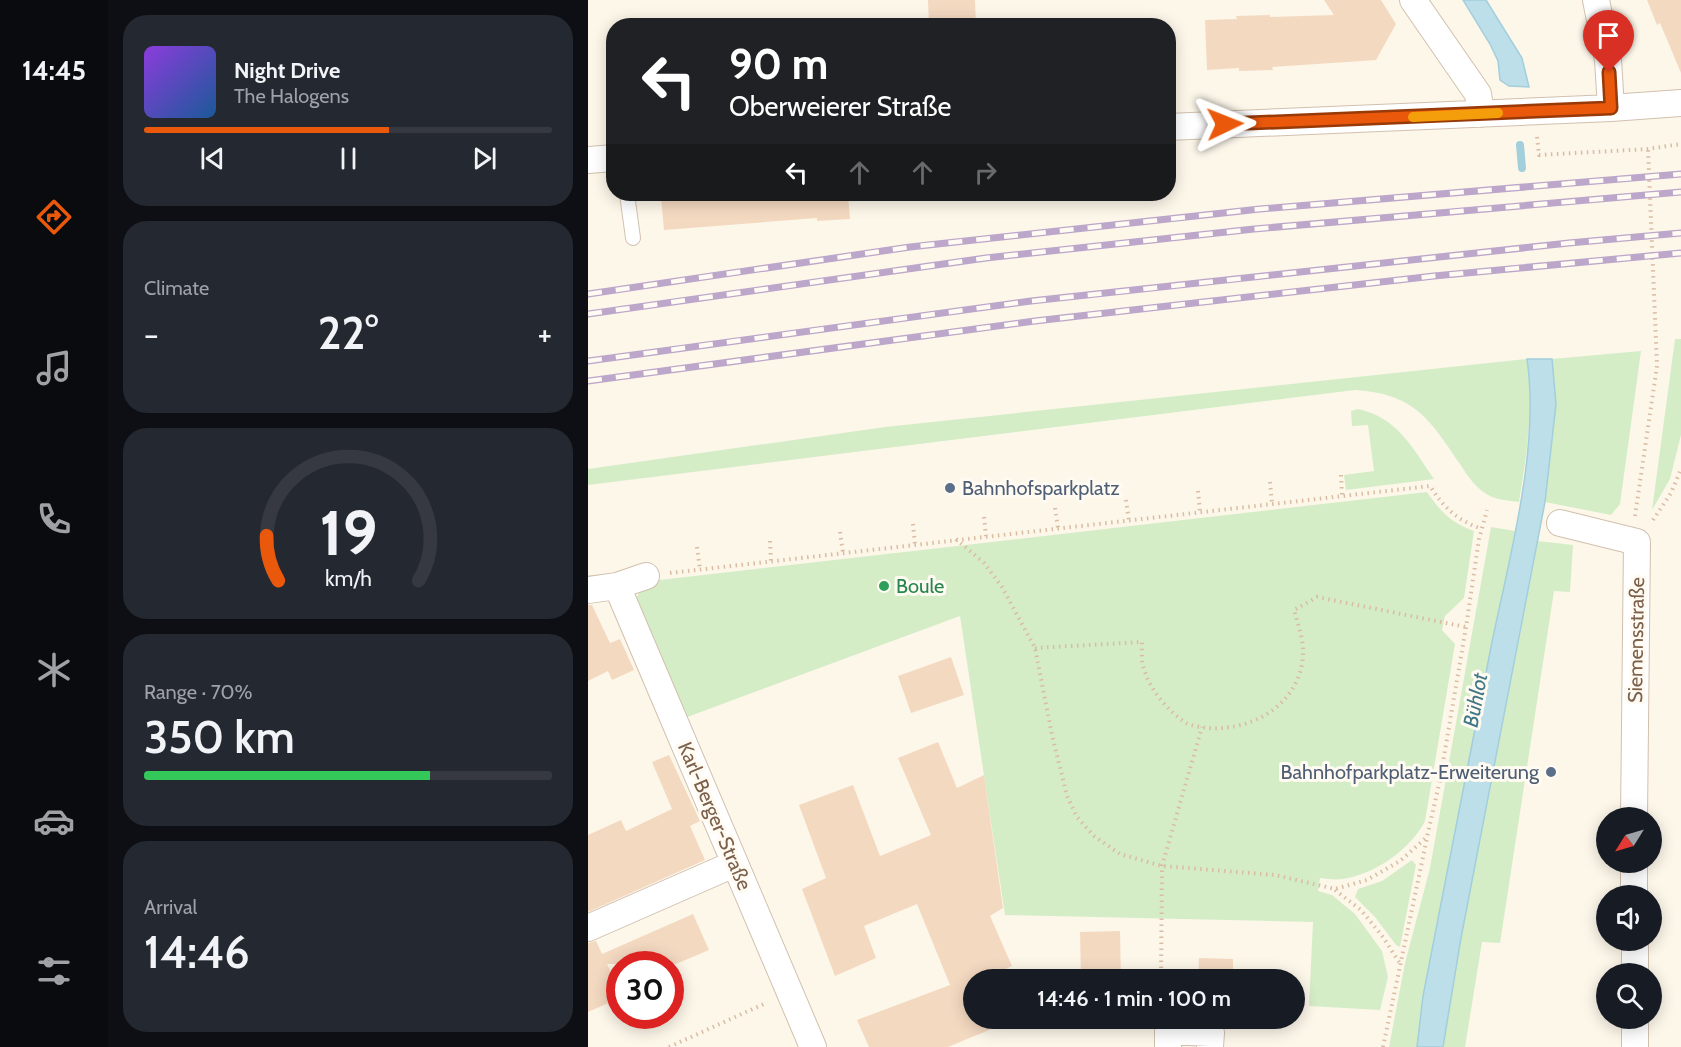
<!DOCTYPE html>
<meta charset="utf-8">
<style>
body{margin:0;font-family:Cabin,sans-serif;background:#242831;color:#f1f3f6;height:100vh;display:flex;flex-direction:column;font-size:22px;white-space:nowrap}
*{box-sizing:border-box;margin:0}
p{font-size:20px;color:#9ea1a6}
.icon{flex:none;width:33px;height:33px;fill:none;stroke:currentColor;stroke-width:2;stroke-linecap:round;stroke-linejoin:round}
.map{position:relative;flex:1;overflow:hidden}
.drawer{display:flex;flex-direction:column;gap:15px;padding:15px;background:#0d0f14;width:480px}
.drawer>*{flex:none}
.top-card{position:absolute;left:18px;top:18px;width:570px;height:183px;border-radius:24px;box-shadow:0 3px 15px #0003;background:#202124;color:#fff;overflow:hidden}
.needle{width:39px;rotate:233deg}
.controls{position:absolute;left:1008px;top:807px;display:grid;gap:12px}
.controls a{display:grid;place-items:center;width:66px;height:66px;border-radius:50%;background:#171b24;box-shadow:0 3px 15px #0003;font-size:30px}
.speed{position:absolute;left:18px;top:951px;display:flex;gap:12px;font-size:30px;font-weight:700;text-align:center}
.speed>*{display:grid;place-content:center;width:78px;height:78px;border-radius:50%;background:#171b24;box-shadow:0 3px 15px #0003;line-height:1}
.speed .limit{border:9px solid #d22;background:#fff;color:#111}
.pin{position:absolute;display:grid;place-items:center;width:51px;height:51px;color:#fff;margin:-62px -26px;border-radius:50% 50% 50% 0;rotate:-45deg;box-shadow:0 0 6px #0007}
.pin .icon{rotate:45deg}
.me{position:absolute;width:66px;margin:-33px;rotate:88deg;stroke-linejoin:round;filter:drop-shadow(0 0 4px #0008)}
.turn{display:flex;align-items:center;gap:21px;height:126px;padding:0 24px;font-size:27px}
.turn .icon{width:78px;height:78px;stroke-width:2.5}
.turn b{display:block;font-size:42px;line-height:51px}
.lanes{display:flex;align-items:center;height:57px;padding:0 24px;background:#0003;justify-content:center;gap:30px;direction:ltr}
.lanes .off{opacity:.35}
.big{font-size:45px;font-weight:600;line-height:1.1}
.drawer .tile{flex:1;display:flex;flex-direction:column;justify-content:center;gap:9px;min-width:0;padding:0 21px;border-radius:24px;background:#242831}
.drawer .dial{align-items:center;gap:0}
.dial svg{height:156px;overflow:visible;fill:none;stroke:#363941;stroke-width:7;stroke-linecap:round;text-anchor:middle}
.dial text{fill:#f1f3f6;stroke:none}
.song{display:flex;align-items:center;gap:18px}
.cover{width:72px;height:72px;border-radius:9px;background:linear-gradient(135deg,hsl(270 70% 55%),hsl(210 70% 35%))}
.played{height:6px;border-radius:3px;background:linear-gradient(90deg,#ea580c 60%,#363941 60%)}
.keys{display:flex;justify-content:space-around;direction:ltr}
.heat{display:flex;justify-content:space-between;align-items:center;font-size:33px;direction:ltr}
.charge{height:9px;border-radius:4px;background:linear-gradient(90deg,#34c759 70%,#363941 0)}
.trip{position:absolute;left:375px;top:969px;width:342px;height:60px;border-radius:30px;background:#171b24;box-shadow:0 3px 15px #0003;font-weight:600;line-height:60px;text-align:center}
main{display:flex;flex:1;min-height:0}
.tab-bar{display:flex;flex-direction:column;width:108px;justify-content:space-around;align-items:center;background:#090b0e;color:#9ea1a6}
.tab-bar .icon{width:42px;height:42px}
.tab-bar .on{color:#ea580c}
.tab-bar b{font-size:27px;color:#f1f3f6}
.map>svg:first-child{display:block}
.green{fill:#d4edc7}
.water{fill:#bddfe9;stroke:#a3cedb;stroke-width:1.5}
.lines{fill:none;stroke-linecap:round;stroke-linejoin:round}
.stream{stroke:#a3cedb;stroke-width:8}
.building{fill:#f4d9c1}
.service-casing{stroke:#d1c0ae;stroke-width:16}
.minor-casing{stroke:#d1c0ae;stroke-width:28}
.path{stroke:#dabca3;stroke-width:4;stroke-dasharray:1.5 4.5;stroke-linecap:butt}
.service{stroke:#fff;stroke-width:14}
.minor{stroke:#fff;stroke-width:26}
.rail-casing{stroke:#bca6c9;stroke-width:7}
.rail{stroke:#fffbf2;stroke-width:4.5;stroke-dasharray:14;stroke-linecap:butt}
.route-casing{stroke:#983908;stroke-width:15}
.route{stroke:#ea580c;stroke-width:10}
.slow{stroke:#f59e0b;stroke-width:10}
.service-dot{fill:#5c6f8a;stroke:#fffbf2;stroke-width:2}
.leisure-dot{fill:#2e9e5b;stroke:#fffbf2;stroke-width:2}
.labels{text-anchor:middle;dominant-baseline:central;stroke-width:6;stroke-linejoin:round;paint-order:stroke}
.service-label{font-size:20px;fill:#4e5e75;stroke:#fffbf2;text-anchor:start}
.leisure-label{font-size:20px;fill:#27864d;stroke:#fffbf2;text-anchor:start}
.street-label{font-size:20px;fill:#7b604b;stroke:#fffbf2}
.water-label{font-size:21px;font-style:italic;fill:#407787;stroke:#fffbf2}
</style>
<main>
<nav class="tab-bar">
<b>14:45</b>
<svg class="icon on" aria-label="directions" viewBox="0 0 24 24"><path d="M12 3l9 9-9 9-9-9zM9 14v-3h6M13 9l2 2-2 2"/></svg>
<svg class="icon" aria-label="music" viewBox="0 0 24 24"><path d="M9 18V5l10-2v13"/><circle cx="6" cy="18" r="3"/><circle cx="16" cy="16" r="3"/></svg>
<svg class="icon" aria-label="phone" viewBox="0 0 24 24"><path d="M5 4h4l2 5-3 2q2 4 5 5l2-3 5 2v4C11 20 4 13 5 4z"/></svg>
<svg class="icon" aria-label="climate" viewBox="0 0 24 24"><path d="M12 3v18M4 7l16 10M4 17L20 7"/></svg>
<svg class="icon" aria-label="car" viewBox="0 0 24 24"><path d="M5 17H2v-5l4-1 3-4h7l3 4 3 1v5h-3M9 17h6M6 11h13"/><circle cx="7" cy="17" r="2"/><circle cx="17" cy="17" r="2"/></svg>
<svg class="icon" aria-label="filters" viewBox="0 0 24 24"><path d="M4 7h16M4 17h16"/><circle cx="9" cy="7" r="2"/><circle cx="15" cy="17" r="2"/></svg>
</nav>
<section class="drawer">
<div class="tile">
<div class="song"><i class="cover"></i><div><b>Night Drive</b><p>The Halogens</p></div></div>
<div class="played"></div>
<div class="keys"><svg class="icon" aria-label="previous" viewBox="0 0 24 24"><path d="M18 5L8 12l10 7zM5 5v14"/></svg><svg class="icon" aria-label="pause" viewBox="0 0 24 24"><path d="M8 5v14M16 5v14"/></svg><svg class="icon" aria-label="next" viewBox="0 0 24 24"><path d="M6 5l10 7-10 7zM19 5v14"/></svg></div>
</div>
<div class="tile"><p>Climate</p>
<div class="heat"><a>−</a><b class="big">22°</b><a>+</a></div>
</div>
<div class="tile dial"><svg viewBox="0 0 100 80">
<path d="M14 69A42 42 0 1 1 86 69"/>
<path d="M14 69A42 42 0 0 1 8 46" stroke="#ea580c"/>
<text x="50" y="56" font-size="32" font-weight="700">19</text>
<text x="50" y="72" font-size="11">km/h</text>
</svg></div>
<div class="tile"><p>Range · 70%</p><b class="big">350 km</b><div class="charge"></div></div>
<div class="tile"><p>Arrival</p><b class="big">14:46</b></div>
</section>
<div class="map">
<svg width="1093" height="1047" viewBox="0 0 1093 1047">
<rect width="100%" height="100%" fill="#fdf7ea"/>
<path class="green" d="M1087 339H1093V435L1082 479 1064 510Z
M1053 351 1032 504 1023 515 957 502 968 404 964 359Z
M939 359C946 407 939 454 931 502 923 501 912 500 904 497 889 490 880 477 872 464 841 418 826 394 767 390L0 485V469L297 427Z
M770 409C810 418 824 447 846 479L758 490 756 475 786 471 780 425 764 426 763 411Z
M839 492C854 513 862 522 886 531L876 598 857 616 854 630 867 644 837 821C822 850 787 874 755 879 748 880 739 879 732 878L730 891 744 895 767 914 794 951 800 977 792 1010 721 1006 725 922 417 915 372 616 94 719 47 605C49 593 53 588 63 581Z
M903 527 927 531 835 996 829 1047H801L817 963 842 868Z
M950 541 985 545 982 592 966 591 912 943 894 942 877 1047H855L873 938Z
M824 860 828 865 812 947 808 945 787 917 767 897 770 889 794 881Z"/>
<path class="water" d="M875 0H898L934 58 941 87 921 86 912 80 910 61 902 44Z
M939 359H964L968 404 957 502 873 938 855 1047H829L835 996C857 878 880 760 904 642 922 555 952 447 939 359Z"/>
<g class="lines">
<path class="stream" d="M932 145 934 168"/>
</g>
<path class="building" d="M340 0H387L388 26H341Z
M736 0H793L808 24 788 60 684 67 685 70 651 71V68L619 70 617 20 649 19 648 16 682 15V17L746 15Z
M1059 0H1093V73L1072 23 1069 25Z
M110 194H260L262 219 229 221V218L76 230 73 197Z
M0 605H4L22 643 32 639 46 670 24 680 20 671 0 681Z
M363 657 376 695 323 713 310 676Z
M350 742 369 788 396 775 415 908 402 916 424 966 409 973 412 980H386V1018H428L429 1020H425L360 1047H281L269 1020 362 985 329 904 276 926 288 958 247 976 214 889 238 878 211 805 265 785 292 856 343 835 310 758Z
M81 755 112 821 102 826 117 860 0 912V835L33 820 38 831 84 809 64 762Z
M105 914 121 950 88 964H19L32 991V998L0 1012V943L8 941 14 954Z
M532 931 533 980H493L492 932Z
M611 958 645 959V980H610Z"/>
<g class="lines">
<g class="service-casing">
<path id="service" d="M39 194 45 238"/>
</g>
<g class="minor-casing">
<path id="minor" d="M825 0 890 94 893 114
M1008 0 1020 60 1023 108
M580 127 1023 108 1093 103
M0 160 26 158
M972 523 1049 542 1046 818
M29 586 225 1047
M0 590 29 586 58 576
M1046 862V896
M0 928 146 864
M1047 940V974
M1047 1018V1047
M580 1047V1031L623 1033 622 1047"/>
</g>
<path class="path" d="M949 137 951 155 1060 149 1093 144
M753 475 754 496
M682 482 684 504
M610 491 612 512
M538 500 541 521
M467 508 470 528
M1047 516 1069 366 1060 149
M396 517 398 536
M1065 520 1083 493 1093 469
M325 524 327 545
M252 532 255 553
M368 539 396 563 414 587 447 648 464 735 479 796 489 817 506 836 532 854 574 866 687 875 747 889 779 880 812 861 839 837 852 780 878 627 891 539 899 510
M182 541 183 562
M109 547 112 570
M82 573 842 486C855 507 870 521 894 529
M447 648 554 642C554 651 553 661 556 669 562 690 580 711 598 723 604 726 613 727 620 728 661 731 706 708 714 664 718 646 711 628 706 610L729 597 878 627
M747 890 773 910 795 937 811 962
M573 980 574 866 614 727
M81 1047 178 1003
M795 1047 839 838"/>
<use href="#service" class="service"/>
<use href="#minor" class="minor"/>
<g class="rail-casing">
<path id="rail" d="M0 294 322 247 672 209 1093 174
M0 314 398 258 666 229 1093 192
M0 361 443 301 981 243 1093 233
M0 381 447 321 846 276 1093 253"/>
</g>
<use href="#rail" class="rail"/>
</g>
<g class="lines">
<g class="route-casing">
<path id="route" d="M637 124 1023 108 1021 72"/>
</g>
<use href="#route" class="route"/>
<path class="slow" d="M825 117 910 113"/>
</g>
<g class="service-dot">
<circle cx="362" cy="488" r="6"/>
<circle cx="963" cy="772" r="6"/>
</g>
<circle class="leisure-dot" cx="296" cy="586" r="6"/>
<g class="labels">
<g class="service-label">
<text x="374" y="488">Bahnhofsparkplatz</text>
<text x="951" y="772" text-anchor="end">Bahnhofparkplatz-Erweiterung</text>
</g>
<g class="leisure-label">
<text x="308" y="586">Boule</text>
</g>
<g class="street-label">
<text transform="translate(1048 640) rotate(-89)">Siemensstraße</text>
<text transform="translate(127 816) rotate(67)">Karl-Berger-Straße</text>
</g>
<g class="water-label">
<text transform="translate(887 700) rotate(-79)">Bühlot</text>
</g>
</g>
</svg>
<div class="controls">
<a><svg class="needle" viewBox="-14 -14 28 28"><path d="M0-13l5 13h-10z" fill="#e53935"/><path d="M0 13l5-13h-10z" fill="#9ea1a6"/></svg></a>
<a><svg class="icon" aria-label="sound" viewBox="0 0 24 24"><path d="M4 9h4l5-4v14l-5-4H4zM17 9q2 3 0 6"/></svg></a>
<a><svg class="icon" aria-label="search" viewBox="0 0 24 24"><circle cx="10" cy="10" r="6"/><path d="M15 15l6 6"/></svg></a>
</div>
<div class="speed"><div class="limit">30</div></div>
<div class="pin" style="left:1021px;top:72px;background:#d93025"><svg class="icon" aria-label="arrive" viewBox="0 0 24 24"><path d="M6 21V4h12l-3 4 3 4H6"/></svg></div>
<svg class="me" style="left:637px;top:124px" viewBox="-20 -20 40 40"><path d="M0-17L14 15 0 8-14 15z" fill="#ea580c" stroke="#fff" stroke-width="4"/></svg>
<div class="trip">14:46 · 1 min · 100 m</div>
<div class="top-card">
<div class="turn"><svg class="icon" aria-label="left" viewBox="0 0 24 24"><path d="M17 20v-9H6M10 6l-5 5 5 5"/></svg><div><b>90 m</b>Oberweierer Straße</div></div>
<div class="lanes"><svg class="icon" aria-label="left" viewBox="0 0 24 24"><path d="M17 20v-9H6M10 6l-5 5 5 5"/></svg><svg class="icon off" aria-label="ahead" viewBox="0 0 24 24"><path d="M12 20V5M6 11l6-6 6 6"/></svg><svg class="icon off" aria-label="ahead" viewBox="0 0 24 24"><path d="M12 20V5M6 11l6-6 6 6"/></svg><svg class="icon off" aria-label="right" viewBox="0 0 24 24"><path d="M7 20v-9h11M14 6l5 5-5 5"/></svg></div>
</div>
</div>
</main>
